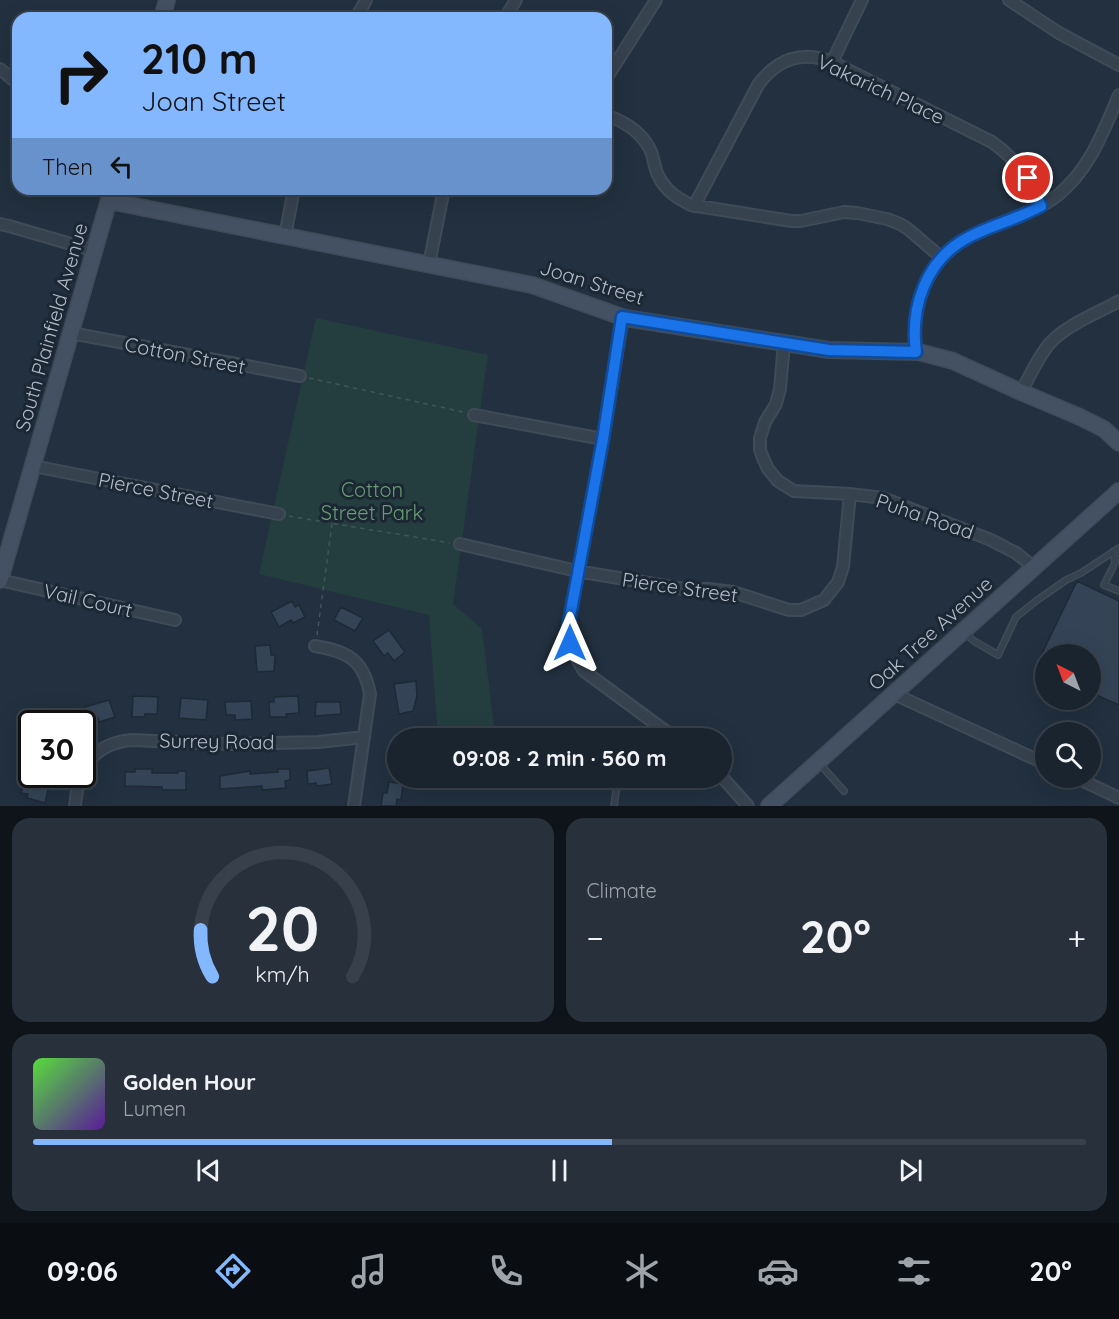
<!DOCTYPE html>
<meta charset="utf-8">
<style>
body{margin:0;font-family:Quicksand,sans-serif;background:#27303b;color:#f1f3f6;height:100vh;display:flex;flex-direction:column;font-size:22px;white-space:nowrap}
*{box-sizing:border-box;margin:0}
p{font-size:20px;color:#9fa4aa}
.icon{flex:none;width:33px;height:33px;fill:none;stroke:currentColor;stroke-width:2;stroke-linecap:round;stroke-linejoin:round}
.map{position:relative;height:806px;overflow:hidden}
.drawer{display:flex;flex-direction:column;gap:12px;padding:12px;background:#0e141a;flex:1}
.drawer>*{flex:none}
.banner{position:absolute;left:12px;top:12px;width:600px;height:183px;border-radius:18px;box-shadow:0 6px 24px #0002,0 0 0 2px #38414b;background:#83b7fe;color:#111;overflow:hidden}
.needle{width:39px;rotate:318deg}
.tools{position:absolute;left:1035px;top:644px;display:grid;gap:12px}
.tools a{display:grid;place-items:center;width:66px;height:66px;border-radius:50%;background:#1a242f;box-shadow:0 6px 24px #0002,0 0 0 2px #38414b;font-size:30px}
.speed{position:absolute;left:18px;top:710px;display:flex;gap:12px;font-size:30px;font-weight:700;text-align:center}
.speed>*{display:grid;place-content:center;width:78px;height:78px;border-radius:50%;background:#1a242f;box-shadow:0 6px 24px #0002,0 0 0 2px #38414b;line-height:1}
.speed .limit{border:3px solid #111;border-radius:9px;background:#fff;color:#111}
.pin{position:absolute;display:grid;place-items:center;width:51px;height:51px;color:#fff;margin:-26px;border:3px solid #fff;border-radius:50%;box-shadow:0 2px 6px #0007}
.me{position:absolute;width:66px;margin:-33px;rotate:0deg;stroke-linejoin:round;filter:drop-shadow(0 0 4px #0008)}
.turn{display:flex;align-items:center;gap:21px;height:126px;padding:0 30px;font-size:27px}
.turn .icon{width:78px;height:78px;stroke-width:2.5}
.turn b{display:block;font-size:42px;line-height:51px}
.then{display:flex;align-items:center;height:57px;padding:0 30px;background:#0003;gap:12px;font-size:22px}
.big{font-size:45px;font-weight:800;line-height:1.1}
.drawer .card{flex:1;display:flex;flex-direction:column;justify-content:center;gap:9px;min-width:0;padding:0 21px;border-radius:18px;background:#27303b}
.drawer .dial{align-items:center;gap:0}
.dial svg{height:156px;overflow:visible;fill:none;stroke:#38414b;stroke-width:7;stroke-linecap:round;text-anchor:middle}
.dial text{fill:#f1f3f6;stroke:none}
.song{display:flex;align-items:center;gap:18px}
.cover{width:72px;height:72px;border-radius:9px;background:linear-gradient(135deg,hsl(110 70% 55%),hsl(270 70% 35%))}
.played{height:6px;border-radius:3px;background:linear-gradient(90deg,#83b7fe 55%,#38414b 55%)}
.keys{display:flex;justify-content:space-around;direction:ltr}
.heat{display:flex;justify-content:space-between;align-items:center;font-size:33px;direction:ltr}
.drawer .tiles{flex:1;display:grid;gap:12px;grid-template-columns:1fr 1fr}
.card:last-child{grid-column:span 2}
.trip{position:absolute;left:387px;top:728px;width:345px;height:60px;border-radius:30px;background:#1a242f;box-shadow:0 6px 24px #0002,0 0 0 2px #38414b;font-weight:800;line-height:60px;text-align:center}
.dock{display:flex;height:96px;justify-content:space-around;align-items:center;background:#0a0e13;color:#9fa4aa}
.dock .icon{width:42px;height:42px}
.dock .active{color:#83b7fe}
.dock b{font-size:27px;color:#f1f3f6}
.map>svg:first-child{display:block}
.park{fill:#243e40}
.building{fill:#344456;stroke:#1e2936;stroke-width:1.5}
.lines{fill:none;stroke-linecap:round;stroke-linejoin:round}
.lane-casing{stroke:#404b58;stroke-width:8}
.street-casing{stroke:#404b58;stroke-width:14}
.secondary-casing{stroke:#404b58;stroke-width:18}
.path{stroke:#3e5758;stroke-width:1.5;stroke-dasharray:4.5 4.5;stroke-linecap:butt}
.lane{stroke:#37424f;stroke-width:5}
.street{stroke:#37424f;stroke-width:10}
.secondary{stroke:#445162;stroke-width:15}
.route-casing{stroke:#114b97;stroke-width:15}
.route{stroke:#1a73e8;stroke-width:10}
.labels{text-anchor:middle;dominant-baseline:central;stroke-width:6;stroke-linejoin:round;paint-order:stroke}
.street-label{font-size:20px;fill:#b3bcca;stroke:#1c2734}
.park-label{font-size:20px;fill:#689d73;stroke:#1c2734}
</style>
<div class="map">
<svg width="1119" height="806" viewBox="0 0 1119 806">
<rect width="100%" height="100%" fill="#22303f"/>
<path class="park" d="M316 318 488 355 453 604 482 629 495 735 489 738H438L429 615 259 574Z"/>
<path class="building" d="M1077 581 1119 601V705L1090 692V654H1046V671L1036 666Z
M292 601 295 607 299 605 305 617 293 623 291 620 279 627 271 612Z
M341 607 363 618 355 631 334 620Z
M389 630 405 652 394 661 388 653 384 656 373 641Z
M270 645 271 655H275L274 671 257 672 255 646Z
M416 681 417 696 413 711 399 714 394 684Z
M133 696 158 697 157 714H145L144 717H132Z
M298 696 299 713 286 714 287 717H270L269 702H274V697Z
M181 698 208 700 206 720 179 718Z
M109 700 115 717 99 722 98 718 90 721 85 707Z
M251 701 252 719 235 720V715H226L225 702Z
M316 702H340L341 714 315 716Z
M329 768 332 784 317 786 316 783 308 784 307 771Z
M135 769H152V773H178V771H186V790H162V787L125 786V772H135Z
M278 769H290V780L285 781 286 788 262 790V786L220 789V776L250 771V774L278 772Z
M32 774 49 775 46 785 49 786 45 803 27 798 28 794 21 793 23 784 29 785Z
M389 782 403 784 401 800 397 799 396 806H381L383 793H387Z"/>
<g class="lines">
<g class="lane-casing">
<path id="lane" d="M1114 551 1115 563 1104 585 1119 591
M963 632 974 641 998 655 1016 617 1036 601 1066 580 1081 573 1119 548
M819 763 844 791
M614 806 618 777"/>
</g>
<g class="street-casing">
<path id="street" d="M1009 0 1059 33 1119 65
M356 18 366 0
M505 18 516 0
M832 62 862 0
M0 69 18 84
M606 79 656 0
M606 115C626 122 644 133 652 154 654 162 655 170 659 177 666 191 677 198 691 205L791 221H801L844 212 857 213 887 219 900 224 908 229 942 258
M694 206 758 85C777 59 802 50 832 62L992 142C1016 159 1030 179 1041 206
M0 224 9 226 95 251
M285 236 294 189
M429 264 444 189
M623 317 603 439 568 627C570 646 574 655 584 671L675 738
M71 333 300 376
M784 343 780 389 776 404 765 422 760 438V450L763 458 768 469 778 481 794 491 850 494 883 498 991 540 1016 553 1035 568
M916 352C910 308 926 261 967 238 996 222 1031 216 1058 195 1090 169 1103 132 1119 95
M1021 392C1030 376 1038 357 1050 343 1068 324 1096 314 1119 301
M474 415 603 439
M33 466 279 514
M460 544 577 571 684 589H708L733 592 789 610H801L824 600 838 582 843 567 850 494
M0 580 175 620
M315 646C347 651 364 660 370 694L354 806
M894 694 1046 764
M82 771C93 751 110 742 131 740L229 744 318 742 364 737
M722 777 748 806
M1075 777 1119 798
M75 806 77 790 81 774"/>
</g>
<g class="secondary-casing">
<path id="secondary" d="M162 18 167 0
M109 201 532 285 625 318 829 350 919 352 953 361 1021 392 1080 417 1104 429 1119 443
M0 580 112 189
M769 806 1119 491"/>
</g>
<path class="path" d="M309 378 463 412
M289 516 450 543
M317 635 332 524"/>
<use href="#lane" class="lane"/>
<use href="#street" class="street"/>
<use href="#secondary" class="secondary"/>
</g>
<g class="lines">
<g class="route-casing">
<path id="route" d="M570 643 568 627 603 439 622 317 829 350 916 352C910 307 926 259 969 237 992 225 1018 219 1041 206L1028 178"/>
</g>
<use href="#route" class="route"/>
</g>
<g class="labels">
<g class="street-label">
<text transform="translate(881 89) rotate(25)">Vakarich Place</text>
<text transform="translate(592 282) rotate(17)">Joan Street</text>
<text transform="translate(51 327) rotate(-74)">South Plainfield Avenue</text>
<text transform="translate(185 355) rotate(11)">Cotton Street</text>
<text transform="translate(156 490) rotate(11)">Pierce Street</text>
<text transform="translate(925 516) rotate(19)">Puha Road</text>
<text transform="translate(680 587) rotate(8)">Pierce Street</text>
<text transform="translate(88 600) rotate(13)">Vail Court</text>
<text transform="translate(930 633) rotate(-42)">Oak Tree Avenue</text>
<text transform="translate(217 741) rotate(1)">Surrey Road</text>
</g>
<g class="park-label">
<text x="372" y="489">Cotton<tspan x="372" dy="23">Street Park</tspan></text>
</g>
</g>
</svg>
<div class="tools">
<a><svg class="needle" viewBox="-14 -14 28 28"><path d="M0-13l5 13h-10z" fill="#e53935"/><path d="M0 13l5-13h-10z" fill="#9fa4aa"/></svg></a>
<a><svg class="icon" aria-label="search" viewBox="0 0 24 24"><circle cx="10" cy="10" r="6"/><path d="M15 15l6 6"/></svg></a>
</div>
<div class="speed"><div class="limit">30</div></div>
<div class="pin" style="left:1028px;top:178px;background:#d93025"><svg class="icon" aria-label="arrive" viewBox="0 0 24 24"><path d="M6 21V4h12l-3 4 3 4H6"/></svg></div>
<svg class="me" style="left:570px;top:643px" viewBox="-20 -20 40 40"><path d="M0-17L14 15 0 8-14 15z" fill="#1a73e8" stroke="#fff" stroke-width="4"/></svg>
<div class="trip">09:08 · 2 min · 560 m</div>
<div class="banner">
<div class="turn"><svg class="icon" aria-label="right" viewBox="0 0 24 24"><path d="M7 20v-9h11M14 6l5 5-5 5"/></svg><div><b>210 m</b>Joan Street</div></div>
<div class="then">Then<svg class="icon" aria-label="left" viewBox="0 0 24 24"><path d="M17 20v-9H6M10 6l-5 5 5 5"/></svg></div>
</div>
</div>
<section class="drawer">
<div class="tiles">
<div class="card dial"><svg viewBox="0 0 100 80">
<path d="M14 69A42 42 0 1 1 86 69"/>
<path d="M14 69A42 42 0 0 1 8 45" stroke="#83b7fe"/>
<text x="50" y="56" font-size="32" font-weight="700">20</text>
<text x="50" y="72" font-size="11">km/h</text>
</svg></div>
<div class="card"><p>Climate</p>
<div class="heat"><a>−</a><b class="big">20°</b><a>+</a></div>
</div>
<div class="card">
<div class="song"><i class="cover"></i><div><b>Golden Hour</b><p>Lumen</p></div></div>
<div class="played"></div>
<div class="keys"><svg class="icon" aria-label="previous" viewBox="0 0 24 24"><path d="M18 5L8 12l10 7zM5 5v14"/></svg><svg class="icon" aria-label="pause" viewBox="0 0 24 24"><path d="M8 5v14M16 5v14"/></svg><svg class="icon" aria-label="next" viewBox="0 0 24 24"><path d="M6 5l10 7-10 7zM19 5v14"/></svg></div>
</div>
</div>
</section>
<nav class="dock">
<b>09:06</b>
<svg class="icon active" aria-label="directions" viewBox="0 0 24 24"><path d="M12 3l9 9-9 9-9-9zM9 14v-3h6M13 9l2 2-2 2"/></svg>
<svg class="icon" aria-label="music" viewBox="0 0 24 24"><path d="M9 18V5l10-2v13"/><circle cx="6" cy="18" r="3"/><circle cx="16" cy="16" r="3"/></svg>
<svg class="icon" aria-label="phone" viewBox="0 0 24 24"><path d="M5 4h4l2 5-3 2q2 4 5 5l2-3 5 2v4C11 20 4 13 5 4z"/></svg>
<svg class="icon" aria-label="climate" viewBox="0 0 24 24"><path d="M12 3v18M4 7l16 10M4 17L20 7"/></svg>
<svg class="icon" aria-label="car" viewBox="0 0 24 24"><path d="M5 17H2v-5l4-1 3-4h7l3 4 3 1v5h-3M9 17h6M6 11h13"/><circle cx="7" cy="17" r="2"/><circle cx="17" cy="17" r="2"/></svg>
<svg class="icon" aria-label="filters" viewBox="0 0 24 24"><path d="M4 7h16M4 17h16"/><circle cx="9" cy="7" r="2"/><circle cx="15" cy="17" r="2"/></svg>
<b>20°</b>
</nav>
